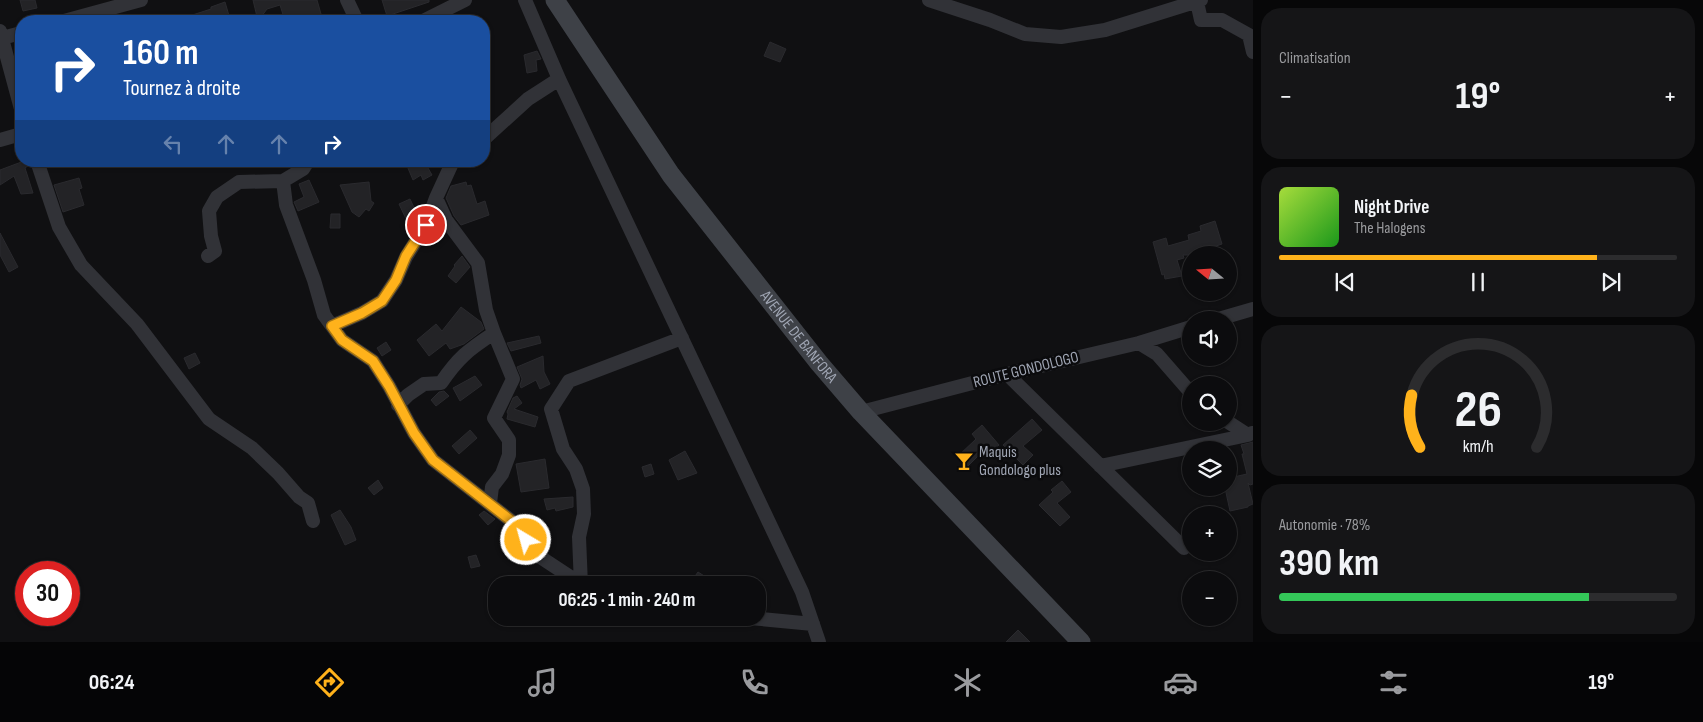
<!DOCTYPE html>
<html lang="fr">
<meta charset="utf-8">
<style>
body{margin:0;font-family:"Sofia Sans Condensed",sans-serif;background:#151517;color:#f1f3f6;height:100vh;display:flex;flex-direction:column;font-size:19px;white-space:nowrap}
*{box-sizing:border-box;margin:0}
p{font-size:16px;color:#9a9b9e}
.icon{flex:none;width:28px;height:28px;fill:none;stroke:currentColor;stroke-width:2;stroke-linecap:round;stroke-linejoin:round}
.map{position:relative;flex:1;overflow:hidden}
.details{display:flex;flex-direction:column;gap:8px;padding:8px;background:#070708;width:450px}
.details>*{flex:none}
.top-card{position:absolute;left:15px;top:15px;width:475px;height:152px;border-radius:20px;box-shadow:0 1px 4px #0004,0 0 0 1px #2c2c2e;background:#1a4fa0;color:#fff;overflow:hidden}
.needle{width:32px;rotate:288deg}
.controls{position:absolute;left:1182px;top:246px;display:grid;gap:10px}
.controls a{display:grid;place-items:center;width:55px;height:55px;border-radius:50%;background:#0c0c0e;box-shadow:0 1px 4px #0004,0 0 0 1px #2c2c2e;font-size:25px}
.speed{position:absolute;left:15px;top:561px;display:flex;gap:10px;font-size:25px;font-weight:700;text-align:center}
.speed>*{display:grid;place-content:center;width:65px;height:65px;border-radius:50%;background:#0c0c0e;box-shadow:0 1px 4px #0004,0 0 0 1px #2c2c2e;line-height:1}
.speed .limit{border:8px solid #d22;background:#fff;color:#111}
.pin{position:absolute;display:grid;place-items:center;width:42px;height:42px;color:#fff;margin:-21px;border:2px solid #fff;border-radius:50%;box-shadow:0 1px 5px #0007}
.me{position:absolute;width:55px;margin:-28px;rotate:323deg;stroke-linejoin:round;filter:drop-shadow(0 0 4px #0008)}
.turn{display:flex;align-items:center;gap:18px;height:105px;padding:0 25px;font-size:22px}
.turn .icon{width:65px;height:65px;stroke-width:2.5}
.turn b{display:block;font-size:35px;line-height:42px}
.lanes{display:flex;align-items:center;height:48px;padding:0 25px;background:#0003;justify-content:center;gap:25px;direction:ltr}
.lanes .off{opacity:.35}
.big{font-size:38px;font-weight:700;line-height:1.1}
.details .card{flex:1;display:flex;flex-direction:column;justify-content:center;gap:8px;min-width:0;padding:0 18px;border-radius:20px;background:#151517}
.details .dial{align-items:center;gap:0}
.dial svg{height:130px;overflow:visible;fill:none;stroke:#2c2c2e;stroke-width:7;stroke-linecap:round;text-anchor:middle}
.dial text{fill:#f1f3f6;stroke:none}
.song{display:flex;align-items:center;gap:15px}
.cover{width:60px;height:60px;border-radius:8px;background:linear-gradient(135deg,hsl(80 70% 55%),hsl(120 70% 35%))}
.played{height:5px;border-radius:2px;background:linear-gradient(90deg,#ffb21b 80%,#2c2c2e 80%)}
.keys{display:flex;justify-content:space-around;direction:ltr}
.heat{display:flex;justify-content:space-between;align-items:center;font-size:28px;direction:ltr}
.charge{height:8px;border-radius:4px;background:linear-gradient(90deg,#34c759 78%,#2c2c2e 0)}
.trip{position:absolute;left:488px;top:576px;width:278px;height:50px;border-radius:20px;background:#0c0c0e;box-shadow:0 1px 4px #0004,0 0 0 1px #2c2c2e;font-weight:700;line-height:50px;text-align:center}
.tab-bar{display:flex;height:80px;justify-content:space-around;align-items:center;background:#050506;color:#9a9b9e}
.tab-bar .icon{width:35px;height:35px}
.tab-bar .selected{color:#ffb21b}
.tab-bar b{font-size:22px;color:#f1f3f6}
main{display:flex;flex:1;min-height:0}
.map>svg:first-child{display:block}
.building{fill:#232326;stroke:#2a2a2e}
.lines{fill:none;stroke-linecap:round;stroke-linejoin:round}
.minor{stroke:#313237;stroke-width:14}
.secondary{stroke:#3e4147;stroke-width:19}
.route-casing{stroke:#a67412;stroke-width:12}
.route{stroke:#ffb21b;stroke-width:9}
.labels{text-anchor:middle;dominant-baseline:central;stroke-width:5;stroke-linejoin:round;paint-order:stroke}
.street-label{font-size:16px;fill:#a0a6b4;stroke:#0b0b0d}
.poi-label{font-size:16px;fill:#a0a6b4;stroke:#0b0b0d;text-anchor:start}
</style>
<main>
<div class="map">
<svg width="1253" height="642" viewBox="0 0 1253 642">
<rect width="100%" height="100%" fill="#101012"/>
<path class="building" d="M20 0H35L37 8 23 11Z
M253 0H317L323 21H285L280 5 267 9 258 21Z
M382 0H429V2L387 16Z
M225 2 230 19 222 21H180V19L211 9V7Z
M770 42 786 49 780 62 764 56Z
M537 51 541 59 536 60 537 71 527 73 524 55Z
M24 161H28L29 165 25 168 33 193 21 194 14 176 0 185V170Z
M405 161H424L432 175 423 180 421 175 413 180Z
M79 178 82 188 79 189 84 205 63 212 54 185Z
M309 180 319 202 298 211 294 202 304 197 299 184Z
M369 182 371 201 374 203 369 211 366 209 359 217 352 212 340 185Z
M466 182 467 186 471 185 477 204 485 201 489 215 461 225 454 216 446 198 451 186Z
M410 199 418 216 407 221 399 204Z
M331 214H340V228H330Z
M1215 221 1222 244 1198 252 1199 255H1183L1184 258 1177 260 1182 276 1165 279 1164 274 1162 275 1153 242 1166 238 1168 246 1189 240 1188 235 1201 231 1200 226Z
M0 233 18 267 9 272 0 255Z
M462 256 470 267 456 283 448 276 455 266 454 265Z
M461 307 481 322 484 329 464 344 450 349 446 343 429 356 417 340 436 324 442 331Z
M539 336 541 343 511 351 507 343Z
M386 342 391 350 382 356 377 348Z
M195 353 200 363 189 369 184 358Z
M543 356 544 372 550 384 540 389 536 380 521 388 520 385 522 379 517 367Z
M475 376 482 385 460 401 453 388Z
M444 391 449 396 436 406 431 400 439 392Z
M517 396 522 403 514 409 538 417 535 427 507 419 508 414 507 412 513 398Z
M1032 419 1042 430 1023 446 1033 455 1023 465 1003 445Z
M982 425 999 445 989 454 985 449 967 467 957 457 976 439 972 434Z
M470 430 477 438 459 454 452 446Z
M1253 442V484L1250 485 1248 483 1253 504 1248 506V507L1230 511 1225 488H1229V478L1247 474 1242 454H1244L1241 445Z
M685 451 697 473 678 480 669 460Z
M545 459 549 488 521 492 516 464Z
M651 464 654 474 645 477 642 467Z
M378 480 383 488 374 495 368 488Z
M1062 481 1071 492 1057 503 1070 517 1060 526 1039 505 1053 492 1051 490Z
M573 497V507L556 511 555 508 547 510 544 499Z
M340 510 351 527 356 540 345 545 331 515Z
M484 511 495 519 488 525 479 515Z
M476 555 480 566 471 568 468 557Z
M698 572 709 579 705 585H702L693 579Z
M1018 630 1030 642H1006Z"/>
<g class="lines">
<path class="minor" d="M347 0 357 21
M525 0 559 79 802 592 819 642
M929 0 990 20 1025 34 1061 37 1105 30 1201 0
M1197 2 1201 20H1222L1249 35 1253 52
M64 21 141 0
M423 21 465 0
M0 31 21 109
M2 38 21 33
M484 139 528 99 559 79
M0 140 21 134
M37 161 59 227 81 265 137 324 209 419 252 448 278 473 299 497 308 503 313 521
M308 161 303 169 283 181 286 205 314 280 324 315 342 340 373 361 389 386 414 433 433 460 518 526 534 553 572 578 577 585
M208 256 215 251 211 236 209 211 217 197 239 182 283 181
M1215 320 1253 309
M332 326 362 313 382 301 396 280 406 257 426 225 436 198 453 161
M1139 343 1157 354 1191 393
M1007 374 1184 548
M398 405 408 395 424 384 441 383C458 358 468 350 494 333L486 310 478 263 446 220 436 198
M861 412 1007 374 1139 343 1191 327
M1228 422 1248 435 1252 433
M1100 466 1248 435
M490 503 492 487 502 474 509 455V440L494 418 513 379 494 333
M581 585 579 537 584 514 583 489 576 469 563 449 551 409 569 381 682 338
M651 618 672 620 730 618
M750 618 813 624"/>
<path class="secondary" id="s1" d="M555 0 671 175 819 363 861 412 1081 642"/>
</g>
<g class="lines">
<g class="route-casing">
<path id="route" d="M426 225 406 256 396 280 382 301 362 313 332 326 342 340 373 361 389 386 414 433 433 460 518 526 526 540"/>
</g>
<use href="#route" class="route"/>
</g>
<defs>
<g id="bar-bare" transform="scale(1.5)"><path d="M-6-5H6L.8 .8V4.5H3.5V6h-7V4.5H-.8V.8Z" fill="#ffb21b" stroke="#0b0b0d" stroke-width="2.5" paint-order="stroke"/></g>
</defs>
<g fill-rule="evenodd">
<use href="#bar-bare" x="964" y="461"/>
</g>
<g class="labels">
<g class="street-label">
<text stroke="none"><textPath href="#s1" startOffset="416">AVENUE DE BANFORA</textPath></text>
<text transform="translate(1026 370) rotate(-14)">ROUTE GONDOLOGO</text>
</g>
<g class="poi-label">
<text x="979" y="452">Maquis<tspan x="979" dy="18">Gondologo plus</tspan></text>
</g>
</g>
</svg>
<div class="controls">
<a><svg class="needle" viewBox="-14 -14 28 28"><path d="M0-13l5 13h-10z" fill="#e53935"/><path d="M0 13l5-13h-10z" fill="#9a9b9e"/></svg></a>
<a><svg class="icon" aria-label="sound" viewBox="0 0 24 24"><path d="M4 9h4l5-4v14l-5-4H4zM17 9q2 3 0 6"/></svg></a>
<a><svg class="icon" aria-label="search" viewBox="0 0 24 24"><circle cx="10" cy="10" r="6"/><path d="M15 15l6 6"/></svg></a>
<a><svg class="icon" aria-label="layers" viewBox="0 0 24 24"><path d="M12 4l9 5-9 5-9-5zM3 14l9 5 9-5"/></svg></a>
<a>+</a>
<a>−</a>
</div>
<div class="speed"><div class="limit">30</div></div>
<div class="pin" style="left:426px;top:225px;background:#d93025"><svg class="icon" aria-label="arrive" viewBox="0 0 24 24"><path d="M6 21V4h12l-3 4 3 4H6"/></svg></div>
<svg class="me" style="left:526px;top:540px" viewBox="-20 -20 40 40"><circle r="17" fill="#ffb21b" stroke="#fff" stroke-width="3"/><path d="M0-11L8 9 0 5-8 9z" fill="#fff"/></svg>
<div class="trip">06:25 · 1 min · 240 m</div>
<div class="top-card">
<div class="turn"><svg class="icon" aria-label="right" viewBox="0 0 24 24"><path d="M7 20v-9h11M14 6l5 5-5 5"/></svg><div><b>160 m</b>Tournez à droite</div></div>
<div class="lanes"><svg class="icon off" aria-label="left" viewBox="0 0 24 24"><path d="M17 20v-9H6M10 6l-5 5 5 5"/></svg><svg class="icon off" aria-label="ahead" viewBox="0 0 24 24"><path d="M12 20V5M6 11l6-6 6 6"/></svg><svg class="icon off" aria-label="ahead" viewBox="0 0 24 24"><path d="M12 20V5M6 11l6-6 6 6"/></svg><svg class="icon" aria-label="right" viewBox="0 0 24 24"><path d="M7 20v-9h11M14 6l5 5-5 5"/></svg></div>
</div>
</div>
<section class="details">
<div class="card"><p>Climatisation</p>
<div class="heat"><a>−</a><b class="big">19°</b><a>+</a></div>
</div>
<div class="card">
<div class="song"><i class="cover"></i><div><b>Night Drive</b><p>The Halogens</p></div></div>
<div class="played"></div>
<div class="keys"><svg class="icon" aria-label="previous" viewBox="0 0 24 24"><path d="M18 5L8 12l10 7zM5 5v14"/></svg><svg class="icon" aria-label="pause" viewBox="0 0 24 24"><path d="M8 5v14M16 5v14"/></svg><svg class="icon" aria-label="next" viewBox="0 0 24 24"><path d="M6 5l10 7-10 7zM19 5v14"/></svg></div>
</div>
<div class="card dial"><svg viewBox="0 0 100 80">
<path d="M14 69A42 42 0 1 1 86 69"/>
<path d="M14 69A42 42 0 0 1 9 37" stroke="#ffb21b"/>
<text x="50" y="56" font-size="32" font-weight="700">26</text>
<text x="50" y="72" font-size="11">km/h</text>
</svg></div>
<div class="card"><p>Autonomie · 78%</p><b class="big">390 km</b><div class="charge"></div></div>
</section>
</main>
<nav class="tab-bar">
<b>06:24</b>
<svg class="icon selected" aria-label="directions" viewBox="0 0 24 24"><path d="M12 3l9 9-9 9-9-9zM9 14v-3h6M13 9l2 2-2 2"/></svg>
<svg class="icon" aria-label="music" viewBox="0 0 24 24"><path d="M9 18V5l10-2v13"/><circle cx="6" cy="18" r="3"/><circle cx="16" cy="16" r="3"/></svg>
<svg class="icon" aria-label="phone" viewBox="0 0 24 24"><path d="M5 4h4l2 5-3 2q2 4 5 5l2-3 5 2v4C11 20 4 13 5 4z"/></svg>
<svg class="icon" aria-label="climate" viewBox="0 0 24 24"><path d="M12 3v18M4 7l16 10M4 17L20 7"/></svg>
<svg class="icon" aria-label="car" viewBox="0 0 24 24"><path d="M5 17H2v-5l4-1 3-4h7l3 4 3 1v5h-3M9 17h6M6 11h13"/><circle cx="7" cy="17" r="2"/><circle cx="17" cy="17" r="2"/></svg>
<svg class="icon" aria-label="filters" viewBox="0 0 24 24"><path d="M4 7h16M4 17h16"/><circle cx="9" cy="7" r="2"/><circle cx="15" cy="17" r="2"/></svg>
<b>19°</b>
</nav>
